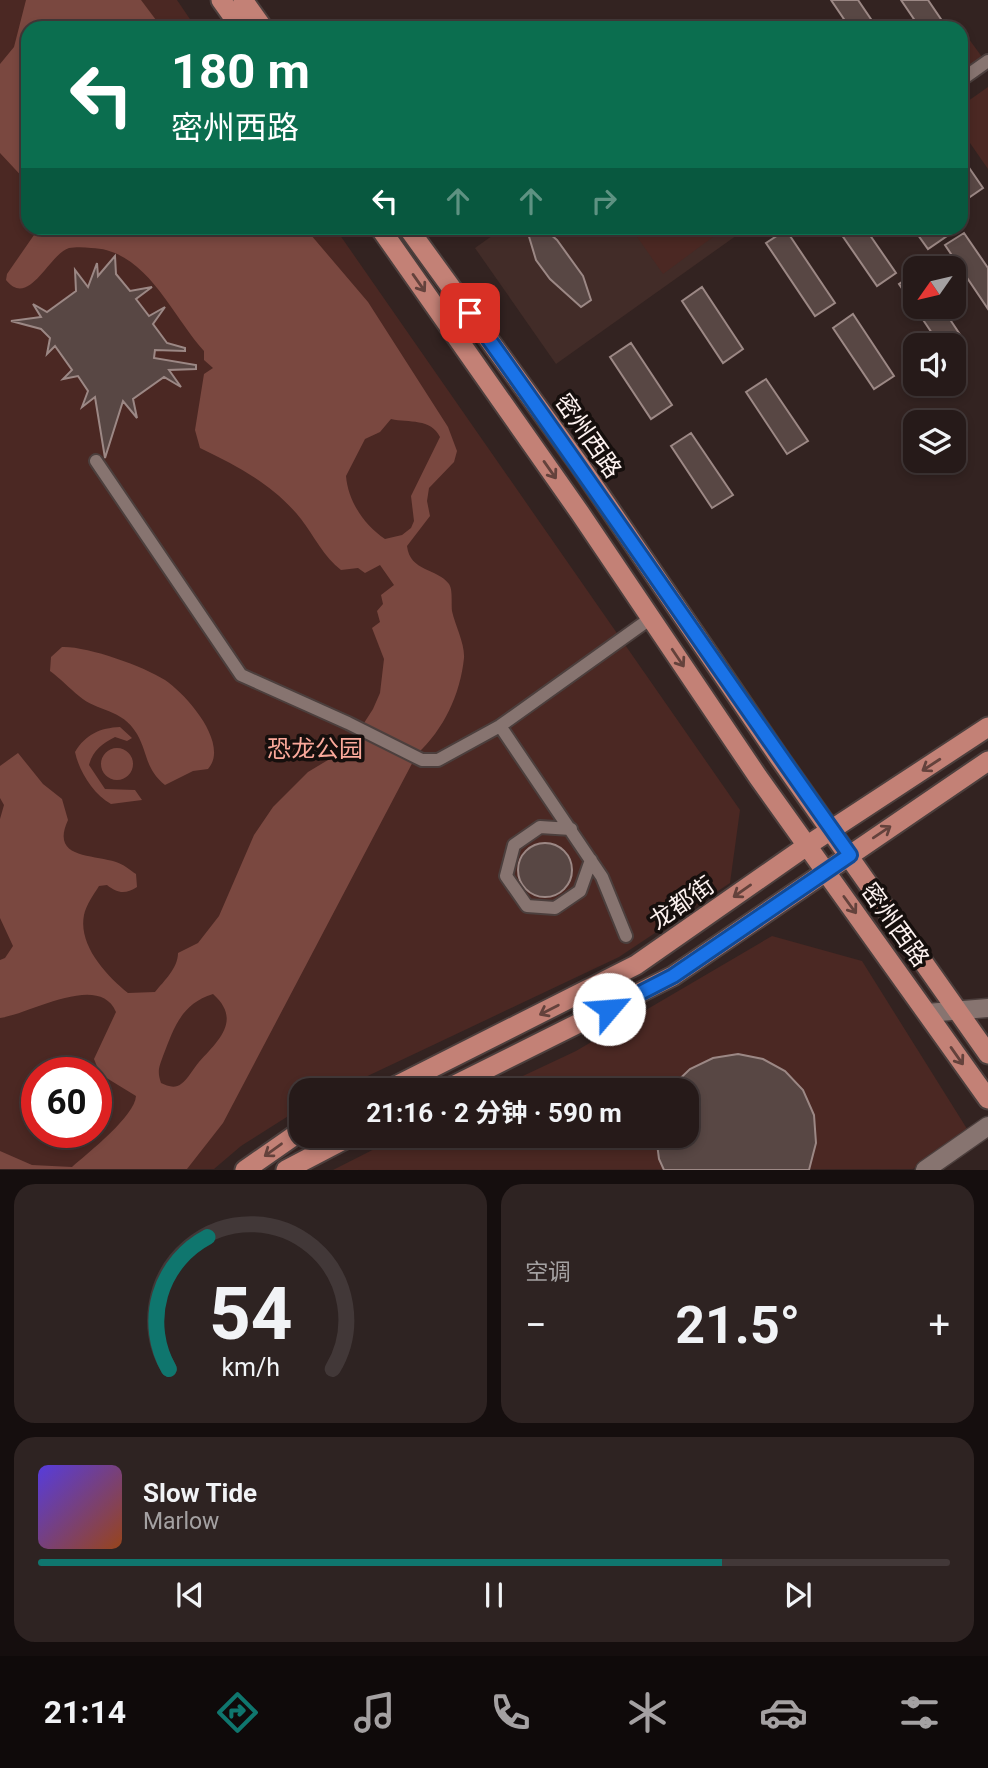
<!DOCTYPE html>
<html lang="zh">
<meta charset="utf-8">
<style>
body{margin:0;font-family:Roboto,"Noto Sans SC",sans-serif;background:#2e2322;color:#f1f3f6;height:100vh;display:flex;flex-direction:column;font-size:26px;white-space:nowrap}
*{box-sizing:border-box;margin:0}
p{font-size:23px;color:#a4a1a2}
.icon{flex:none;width:38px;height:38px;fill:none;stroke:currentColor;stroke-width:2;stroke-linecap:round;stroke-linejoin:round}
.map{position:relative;height:1170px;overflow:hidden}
.details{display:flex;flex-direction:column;gap:14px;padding:14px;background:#150e0e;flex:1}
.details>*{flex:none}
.top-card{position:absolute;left:21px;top:21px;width:947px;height:214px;border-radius:21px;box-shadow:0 4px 10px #0003,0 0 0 2px #423838;background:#0b6e4f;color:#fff;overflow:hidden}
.needle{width:46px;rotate:236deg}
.fabs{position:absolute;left:903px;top:256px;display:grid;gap:14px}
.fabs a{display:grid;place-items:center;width:63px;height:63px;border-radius:14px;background:#261a19;box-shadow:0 4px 10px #0003,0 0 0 2px #423838;font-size:35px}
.speed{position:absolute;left:21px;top:1057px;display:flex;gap:14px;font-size:35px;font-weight:700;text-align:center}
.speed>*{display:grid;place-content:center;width:91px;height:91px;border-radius:50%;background:#261a19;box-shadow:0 4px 10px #0003,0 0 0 2px #423838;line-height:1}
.speed .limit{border:10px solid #d22;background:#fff;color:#111}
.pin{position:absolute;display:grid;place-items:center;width:60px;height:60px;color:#fff;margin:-30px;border-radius:14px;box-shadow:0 4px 10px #0006}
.me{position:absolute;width:77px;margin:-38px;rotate:63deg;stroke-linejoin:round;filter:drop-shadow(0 0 5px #0008)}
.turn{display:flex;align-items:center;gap:24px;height:147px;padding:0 35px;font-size:32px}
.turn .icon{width:91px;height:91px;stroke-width:2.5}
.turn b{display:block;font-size:49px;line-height:60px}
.lanes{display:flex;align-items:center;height:66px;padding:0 35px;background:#0003;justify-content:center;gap:35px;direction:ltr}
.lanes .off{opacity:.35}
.big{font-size:52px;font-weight:700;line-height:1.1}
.details .tile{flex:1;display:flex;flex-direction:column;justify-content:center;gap:10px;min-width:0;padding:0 24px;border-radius:21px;background:#2e2322}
.details .dial{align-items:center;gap:0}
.dial svg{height:182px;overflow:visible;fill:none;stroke:#423838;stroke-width:7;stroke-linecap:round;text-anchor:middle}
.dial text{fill:#f1f3f6;stroke:none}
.song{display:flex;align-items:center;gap:21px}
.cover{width:84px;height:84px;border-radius:10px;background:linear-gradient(135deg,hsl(250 70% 55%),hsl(20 70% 35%))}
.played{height:7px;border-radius:4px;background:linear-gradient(90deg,#0f766e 75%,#423838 75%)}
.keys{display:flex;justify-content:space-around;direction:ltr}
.heat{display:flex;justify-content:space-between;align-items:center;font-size:38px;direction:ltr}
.details .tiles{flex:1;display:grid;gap:14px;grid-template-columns:1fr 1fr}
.tile:last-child{grid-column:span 2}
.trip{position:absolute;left:289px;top:1078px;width:410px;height:70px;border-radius:21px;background:#261a19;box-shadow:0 4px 10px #0003,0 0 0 2px #423838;font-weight:700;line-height:70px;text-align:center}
.tab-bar{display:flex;height:112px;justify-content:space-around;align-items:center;background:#0f0a0a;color:#a4a1a2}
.tab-bar .icon{width:49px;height:49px}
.tab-bar .on{color:#0f766e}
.tab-bar b{font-size:32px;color:#f1f3f6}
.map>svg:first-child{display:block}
.built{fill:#422c28}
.green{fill:#4b2823;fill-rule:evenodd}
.water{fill:#7a4840;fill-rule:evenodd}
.building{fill:#584744;stroke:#9c8885;stroke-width:2}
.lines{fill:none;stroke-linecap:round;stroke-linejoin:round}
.street-casing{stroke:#4c3f3d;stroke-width:16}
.secondary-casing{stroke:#4c3f3d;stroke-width:21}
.primary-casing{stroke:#4c3f3d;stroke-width:23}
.street{stroke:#877470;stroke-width:12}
.secondary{stroke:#877470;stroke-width:18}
.primary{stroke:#c38176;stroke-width:19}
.oneway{stroke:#64423c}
.route-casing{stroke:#114b97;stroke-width:18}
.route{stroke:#1a73e8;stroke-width:12}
.labels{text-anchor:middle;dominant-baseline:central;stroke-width:7;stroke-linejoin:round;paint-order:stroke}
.street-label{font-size:24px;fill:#fdf2f0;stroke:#160f0d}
.park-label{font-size:24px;fill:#fba99b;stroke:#160f0d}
</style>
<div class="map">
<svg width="988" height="1170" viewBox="0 0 988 1170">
<rect width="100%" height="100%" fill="#332321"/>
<path class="built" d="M503 228H747L556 364 475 248Z"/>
<path class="green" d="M0 0H177L196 28H28V228H335L740 810 730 883 619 957 338 1090H301V1108L241 1146 214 1169H0ZM37 1073H96V1132H37Z
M966 35 982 57 961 71V38Z
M988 87V169L961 130V106Z
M631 228H725L663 274Z
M772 936 862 961 969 1132 913 1169 333 1170 400 1136H686V1090H493L576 1051Z"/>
<path class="water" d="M26 0H141L162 28H28V183L0 153V64L14 47Z
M36 228H305L368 302 448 427 457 451 454 462 429 488 427 501 430 516 407 546C410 572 437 568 449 584 453 590 451 603 452 611 455 625 465 644 464 658 460 695 444 729 417 754L223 1123 187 1169H0V1151L32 1165 72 1167C88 1153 135 1116 136 1096L100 1074 94 1059 116 1012C99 972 31 1014 0 1018V960L5 958 13 946 0 918V819L4 805 0 798V766L18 753 43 784 62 799 68 820C50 859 92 854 116 862 123 864 130 870 136 874L137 887C126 894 118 894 107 885L99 886C94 894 86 905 84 915 78 945 106 975 128 993L155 992C164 981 178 968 178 953L198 943 219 916 254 835 273 807 308 772 348 748 373 709 380 693 384 659 372 628 380 622 377 611 383 604 381 595 394 585 380 565 365 573 358 568 341 570C324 557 314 536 301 519 274 485 239 467 200 448L195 430 204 374 213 368 204 360V351C172 316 146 249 91 248 84 247 75 247 69 248 49 254 29 309 6 280L7 274 34 235ZM391 419C409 423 431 418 440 437L411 496 414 521 411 528 402 535 385 539C364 525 348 501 346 476L365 439 380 432ZM213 994C242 1020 219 1040 199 1062 193 1069 188 1079 181 1084 175 1089 167 1086 161 1083 157 1071 159 1067 163 1056 174 1028 181 1004 213 994Z
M62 647C87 646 143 666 165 680 187 695 230 744 208 769L193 771 165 785C145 769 148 753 137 734 122 708 97 712 79 696 69 688 61 679 50 671L51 657Z
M120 727 132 738 127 741 115 737C102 744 93 750 89 765L105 789 135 790 142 800 111 804C93 794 79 771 75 752 86 734 100 728 120 727Z
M101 764a16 16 0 1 1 32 0a16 16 0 1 1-32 0Z"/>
<path class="building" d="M831 0H858L877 28H850Z
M901 0H928L947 28H920Z
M961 156 983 188 964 201 961 196Z
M530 228H543L557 240 583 276 591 300 581 307 550 279 536 260 527 230Z
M837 228H865L896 273 877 286Z
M913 228H940L947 236 928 249Z
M786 230 835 303 815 316 766 243Z
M964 233 988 268V309L945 245Z
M115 256 116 274 130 291 152 287 136 299 149 316 165 307 153 324 167 343 185 348V351L155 350 154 358 196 365V369L169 370 181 387 164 377 133 399 137 418 123 401 105 458 95 397 82 407 88 391 78 376 63 379 72 370 55 346 47 354 50 338 41 329 11 321 41 317 33 304 47 312 76 291 75 270 88 287 97 263 98 276Z
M915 273V306H941L965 342 954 349V345H940L899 284Z
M702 287 743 349 723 363 682 301Z
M853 314 894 376 874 389 833 328Z
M631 343 672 405 651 419 610 357Z
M766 379 808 441 787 454 746 392Z
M691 433 733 495 712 508 671 446Z
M518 870a27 27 0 1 1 54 0a27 27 0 1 1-54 0Z
M738 1054 763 1059 785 1071 803 1090 814 1115 816 1143 809 1170H664L659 1159 656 1136H686V1090H668L690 1069 713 1058Z"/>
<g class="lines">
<g class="street-casing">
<path id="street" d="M961 80 988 61
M96 461 241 675 348 723 422 760H438L500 726 651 618
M500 726 602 877 626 936
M571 829 540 827 514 845 506 876 527 906 555 908 580 891 591 860"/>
</g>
<g class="secondary-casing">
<path id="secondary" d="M927 1013 988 1008
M925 1170 988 1126"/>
</g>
<g class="primary-casing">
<path id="primary" d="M221 0 241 28
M243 0 263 28
M380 228 580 513 758 777 988 1099
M408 228 579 464 780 759 988 1054
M388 1090 636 965 808 845 988 727
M445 1090 673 976 988 761
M245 1170 301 1131
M286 1170 351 1136"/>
</g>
<use href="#street" class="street"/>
<use href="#secondary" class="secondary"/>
<use href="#primary" class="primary"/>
</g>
<defs><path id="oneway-shaft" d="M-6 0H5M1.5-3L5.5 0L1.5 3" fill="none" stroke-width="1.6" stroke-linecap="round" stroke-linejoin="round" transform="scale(1.75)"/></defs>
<g class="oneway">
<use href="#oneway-shaft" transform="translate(419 283) rotate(55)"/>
<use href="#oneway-shaft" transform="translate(550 470) rotate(55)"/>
<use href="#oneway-shaft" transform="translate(678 658) rotate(56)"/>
<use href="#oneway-shaft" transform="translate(931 765) rotate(147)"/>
<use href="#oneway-shaft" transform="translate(882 832) rotate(-34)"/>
<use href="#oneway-shaft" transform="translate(742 891) rotate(145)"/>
<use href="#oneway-shaft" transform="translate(850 905) rotate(54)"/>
<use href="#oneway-shaft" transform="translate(549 1010) rotate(153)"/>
<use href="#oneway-shaft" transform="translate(957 1056) rotate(55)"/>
<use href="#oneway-shaft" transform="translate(273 1150) rotate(144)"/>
</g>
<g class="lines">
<g class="route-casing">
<path id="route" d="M470 313C599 492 722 675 850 855L673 976 609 1009"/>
</g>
<use href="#route" class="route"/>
</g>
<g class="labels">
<g class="street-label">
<text transform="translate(588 436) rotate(55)">密州西路</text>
<text transform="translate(682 903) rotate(-35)">龙都街</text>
<text transform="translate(895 925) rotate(54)">密州西路</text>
</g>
<g class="park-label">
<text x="315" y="749">恐龙公园</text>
</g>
</g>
</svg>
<div class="fabs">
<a><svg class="needle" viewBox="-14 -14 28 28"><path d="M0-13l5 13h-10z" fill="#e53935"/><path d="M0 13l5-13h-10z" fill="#a4a1a2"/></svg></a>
<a><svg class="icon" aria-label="sound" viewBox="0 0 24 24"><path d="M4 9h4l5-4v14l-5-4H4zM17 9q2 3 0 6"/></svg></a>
<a><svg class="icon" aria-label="layers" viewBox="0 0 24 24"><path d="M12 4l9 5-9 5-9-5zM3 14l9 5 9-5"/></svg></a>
</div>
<div class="speed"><div class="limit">60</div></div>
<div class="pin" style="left:470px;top:313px;background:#d93025"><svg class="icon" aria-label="arrive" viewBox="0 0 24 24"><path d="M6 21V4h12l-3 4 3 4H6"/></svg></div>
<svg class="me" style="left:609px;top:1009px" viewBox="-20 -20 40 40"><circle r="19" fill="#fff"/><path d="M0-13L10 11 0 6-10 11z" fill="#1a73e8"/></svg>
<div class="trip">21:16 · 2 分钟 · 590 m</div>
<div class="top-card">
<div class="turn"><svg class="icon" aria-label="left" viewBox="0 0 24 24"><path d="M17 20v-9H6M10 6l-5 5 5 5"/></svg><div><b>180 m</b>密州西路</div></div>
<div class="lanes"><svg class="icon" aria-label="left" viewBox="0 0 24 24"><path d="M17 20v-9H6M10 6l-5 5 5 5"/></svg><svg class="icon off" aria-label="ahead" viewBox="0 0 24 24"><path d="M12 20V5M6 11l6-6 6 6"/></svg><svg class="icon off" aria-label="ahead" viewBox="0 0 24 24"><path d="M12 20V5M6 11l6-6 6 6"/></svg><svg class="icon off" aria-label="right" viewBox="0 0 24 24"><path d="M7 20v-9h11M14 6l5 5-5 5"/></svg></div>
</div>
</div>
<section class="details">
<div class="tiles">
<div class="tile dial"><svg viewBox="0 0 100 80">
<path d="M14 69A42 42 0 1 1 86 69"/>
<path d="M14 69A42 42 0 0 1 31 11" stroke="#0f766e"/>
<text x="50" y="56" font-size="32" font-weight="700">54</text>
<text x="50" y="72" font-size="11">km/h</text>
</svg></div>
<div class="tile"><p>空调</p>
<div class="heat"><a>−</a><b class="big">21.5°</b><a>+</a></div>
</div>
<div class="tile">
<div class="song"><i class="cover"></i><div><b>Slow Tide</b><p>Marlow</p></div></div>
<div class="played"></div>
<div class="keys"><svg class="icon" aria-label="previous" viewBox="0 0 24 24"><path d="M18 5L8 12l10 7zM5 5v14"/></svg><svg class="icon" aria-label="pause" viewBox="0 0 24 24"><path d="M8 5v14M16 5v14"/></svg><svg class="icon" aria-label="next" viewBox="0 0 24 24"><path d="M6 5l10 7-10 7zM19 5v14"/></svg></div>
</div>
</div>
</section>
<nav class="tab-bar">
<b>21:14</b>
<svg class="icon on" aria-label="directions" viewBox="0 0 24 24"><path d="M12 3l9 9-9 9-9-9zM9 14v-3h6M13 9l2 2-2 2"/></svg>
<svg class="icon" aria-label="music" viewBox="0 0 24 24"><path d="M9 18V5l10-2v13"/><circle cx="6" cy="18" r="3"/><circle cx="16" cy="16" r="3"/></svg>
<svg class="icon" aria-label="phone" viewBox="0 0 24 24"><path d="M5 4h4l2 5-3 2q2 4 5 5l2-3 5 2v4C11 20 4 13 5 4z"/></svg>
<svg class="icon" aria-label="climate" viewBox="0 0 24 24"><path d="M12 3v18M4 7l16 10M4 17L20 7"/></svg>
<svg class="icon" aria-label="car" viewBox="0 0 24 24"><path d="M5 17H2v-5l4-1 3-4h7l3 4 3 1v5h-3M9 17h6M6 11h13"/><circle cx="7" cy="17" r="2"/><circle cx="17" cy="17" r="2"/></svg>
<svg class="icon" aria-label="filters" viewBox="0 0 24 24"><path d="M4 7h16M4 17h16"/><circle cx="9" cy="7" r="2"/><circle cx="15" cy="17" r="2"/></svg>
</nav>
